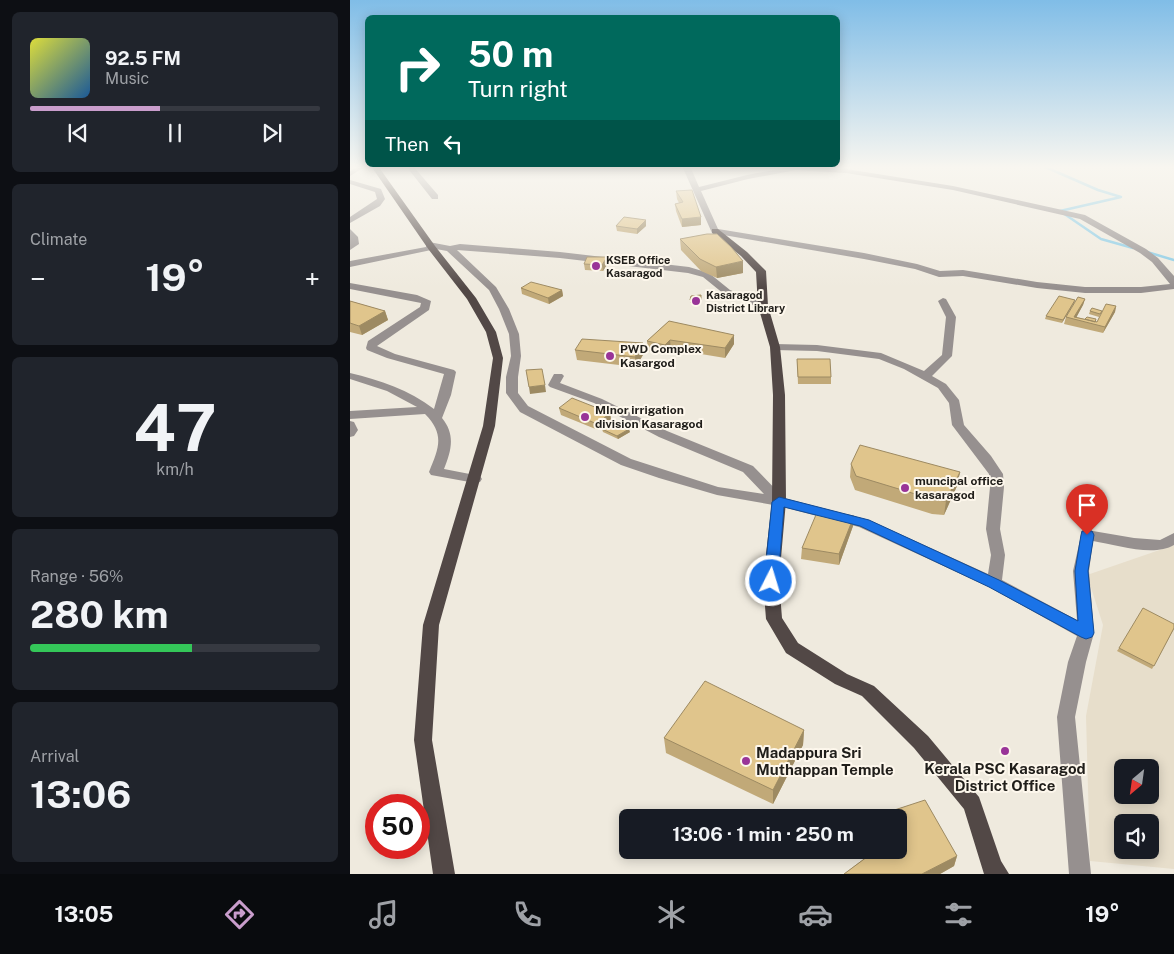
<!DOCTYPE html>
<meta charset="utf-8">
<style>
body{margin:0;font-family:"Public Sans",sans-serif;background:#20242c;color:#f1f3f6;height:100vh;display:flex;flex-direction:column;font-size:19px;white-space:nowrap}
*{box-sizing:border-box;margin:0}
p{font-size:16px;color:#9ea1a6}
.icon{flex:none;width:28px;height:28px;fill:none;stroke:currentColor;stroke-width:2;stroke-linecap:round;stroke-linejoin:round}
.map{position:relative;flex:1;overflow:hidden}
.details{display:flex;flex-direction:column;gap:12px;padding:12px;background:#0d0f14;width:350px}
.details>*{flex:none}
.hud{position:absolute;left:15px;top:15px;width:475px;height:152px;border-radius:8px;box-shadow:0 2px 12px #0003;background:#00695c;color:#fff;overflow:hidden}
.needle{width:32px;rotate:209deg}
.tools{position:absolute;left:764px;top:759px;display:grid;gap:10px}
.tools a{display:grid;place-items:center;width:45px;height:45px;border-radius:8px;background:#171b24;box-shadow:0 2px 12px #0003;font-size:25px}
.speed{position:absolute;left:15px;top:794px;display:flex;gap:10px;font-size:25px;font-weight:700;text-align:center}
.speed>*{display:grid;place-content:center;width:65px;height:65px;border-radius:50%;background:#171b24;box-shadow:0 2px 12px #0003;line-height:1}
.speed .limit{border:8px solid #d22;background:#fff;color:#111}
.pin{position:absolute;display:grid;place-items:center;width:42px;height:42px;color:#fff;margin:-51px -21px;border-radius:50% 50% 50% 0;rotate:-45deg;box-shadow:0 0 5px #0007}
.pin .icon{rotate:45deg}
.me{position:absolute;width:55px;margin:-28px;rotate:5deg;stroke-linejoin:round;filter:drop-shadow(0 0 4px #0008)}
.turn{display:flex;align-items:center;gap:18px;height:105px;padding:0 20px;font-size:22px}
.turn .icon{width:65px;height:65px;stroke-width:2.5}
.turn b{display:block;font-size:35px;line-height:42px}
.then{display:flex;align-items:center;height:48px;padding:0 20px;background:#0003;gap:10px;font-size:19px}
.big{font-size:38px;font-weight:700;line-height:1.1}
.details .widget{flex:1;display:flex;flex-direction:column;justify-content:center;gap:8px;min-width:0;padding:0 18px;border-radius:8px;background:#20242c}
.details .dial{align-items:center;gap:0}
.dial b{font-size:65px;line-height:1}
.song{display:flex;align-items:center;gap:15px}
.cover{width:60px;height:60px;border-radius:8px;background:linear-gradient(135deg,hsl(60 70% 55%),hsl(210 70% 35%))}
.played{height:5px;border-radius:2px;background:linear-gradient(90deg,#c99dcc 45%,#363941 45%)}
.keys{display:flex;justify-content:space-around;direction:ltr}
.heat{display:flex;justify-content:space-between;align-items:center;font-size:28px;direction:ltr}
.charge{height:8px;border-radius:4px;background:linear-gradient(90deg,#34c759 56%,#363941 0)}
.trip{position:absolute;left:269px;top:809px;width:288px;height:50px;border-radius:8px;background:#171b24;box-shadow:0 2px 12px #0003;font-weight:700;line-height:50px;text-align:center}
.tab-bar{display:flex;height:80px;justify-content:space-around;align-items:center;background:#090b0e;color:#9ea1a6}
.tab-bar .icon{width:35px;height:35px}
.tab-bar .on{color:#c99dcc}
.tab-bar b{font-size:22px;color:#f1f3f6}
main{display:flex;flex:1;min-height:0}
.map>svg:first-child{display:block}
.built{fill:#e7decb;fill-rule:evenodd}
.lines{fill:none;stroke-linecap:round;stroke-linejoin:round}
.stream{stroke:#84cae6;stroke-width:2.5}
.minor{fill:#96908f;fill-rule:evenodd}
.major{fill:#524846;fill-rule:evenodd}
.wall{fill:#c1a978}
.shaded-wall{fill:#9d8a62}
.building{fill:#e0c58c;stroke:#9d8a62}
.route{fill:#1a73e8;stroke:#114b97}
.poi-dot{fill:#993498;stroke:#fdf7ec;stroke-width:2}
.labels{text-anchor:middle;dominant-baseline:central;stroke-width:4;stroke-linejoin:round;paint-order:stroke}
.far-poi-label{font-size:11px;font-weight:bold;fill:#201e1a;stroke:#fdf7ec;text-anchor:start}
.poi-label{font-size:12px;font-weight:bold;fill:#201e1a;stroke:#fdf7ec;text-anchor:start}
.near-poi-label{font-size:15px;font-weight:bold;fill:#201e1a;stroke:#fdf7ec;text-anchor:start}
</style>
<main>
<section class="details">
<div class="widget">
<div class="song"><i class="cover"></i><div><b>92.5 FM</b><p>Music</p></div></div>
<div class="played"></div>
<div class="keys"><svg class="icon" aria-label="previous" viewBox="0 0 24 24"><path d="M18 5L8 12l10 7zM5 5v14"/></svg><svg class="icon" aria-label="pause" viewBox="0 0 24 24"><path d="M8 5v14M16 5v14"/></svg><svg class="icon" aria-label="next" viewBox="0 0 24 24"><path d="M6 5l10 7-10 7zM19 5v14"/></svg></div>
</div>
<div class="widget"><p>Climate</p>
<div class="heat"><a>−</a><b class="big">19°</b><a>+</a></div>
</div>
<div class="widget dial"><b>47</b><p>km/h</p></div>
<div class="widget"><p>Range · 56%</p><b class="big">280 km</b><div class="charge"></div></div>
<div class="widget"><p>Arrival</p><b class="big">13:06</b></div>
</section>
<div class="map">
<svg width="824" height="874" viewBox="0 0 824 874">
<rect width="100%" height="100%" fill="#efeade"/>
<path class="built" d="M824 545V869L740 861 736 716 753 625 737 575ZM772 768H800V795H772ZM772 822H800V850H772Z"/>
<g class="lines">
<path class="stream" d="M693 166 748 190 771 197 710 211 751 239 783 248
M797 252 824 260"/>
<path class="minor" d="M8 166H16L0 176V171Z
M56 166H63L88 195V199H82Z
M332 166H340L349 187 397 175 445 166 496 169 603 186 735 215 796 249 808 258 824 276V289L791 293H735L687 288 613 276 589 277 565 269 514 259 362 233ZM446 170 496 173 603 190 730 219 790 253 802 262 820 284 791 287H735L687 282 613 270 590 271 567 264 514 253 368 229 351 191 398 179Z
M0 180 31 189 35 199 30 206 0 223V217L27 199 25 192 0 184Z
M0 229 8 237 9 244 0 250Z
M79 242 100 246 110 244 210 252 339 267 359 273 380 290 416 304 418 306 413 309 374 294 353 277 338 273 210 258 107 250 146 287 159 309 169 334 171 356 168 377V393L178 406 281 459 368 487 414 494 393 472 309 437 244 403 200 387 198 385 204 374H212L214 376 210 383 252 399 317 431 403 466 434 498 519 520 638 574 641 555 636 529 640 487 639 474 602 425 599 403 588 388 554 369 529 359 467 351 425 350 420 347 425 344 467 345 531 353 574 371 592 355 596 317 588 301 593 298 596 299 606 317 602 356 582 376 596 384 609 400 614 425 641 456 653 474 654 487 650 529 655 555 652 580 727 620 723 571 732 531 737 530 784 538 810 540 824 533V545C804 557 766 545 743 541L739 571 744 633 736 662 725 717 741 874H719L707 717 718 662 727 636 639 587 509 527 429 506 367 495 309 478 271 465 170 412 156 393V377L161 356 159 334 149 309 139 290 97 251 86 249 0 267V261L76 247V243Z
M0 283 67 295 81 301 79 310 27 346 45 354 104 370 106 372 101 395 92 418C106 435 101 451 94 469L130 476 132 479 130 482 125 483 81 475 79 472C89 448 95 434 75 414L0 419V411L67 407 37 391 0 379V373C30 380 59 390 84 409L94 374 37 358 17 350 16 348 18 341 70 307 71 303 0 289Z
M0 421 4 422 8 430 4 436 0 437Z"/>
<path class="major" d="M21 166H28L85 246 126 298 146 332 153 358 145 426 89 625 82 740 105 874H83L64 740 73 625 133 426 143 358 136 332 117 299 79 250Z
M362 229H368L397 252 416 271 418 306 430 347 435 395 436 501 429 581 432 618 448 643 497 674 524 686 578 736 629 797 651 861 659 874H634L614 809 564 748 512 696 485 684 436 653 416 619 413 581 422 501 423 395 420 347 408 306 406 272 391 256 362 233Z"/>
</g>
<path class="wall" d="M326 191 351 225 332 227 326 211 325 204 329 203 327 199Z
M296 220V226L287 234 267 231 266 226Z
M330 239 393 273 367 278 351 271 331 250Z
M258 263 253 271 235 270 234 264Z
M171 288 212 290 213 296 199 304 172 294Z
M351 295V303H340V300Z
M735 299 733 305 726 317 747 322 766 306 765 312 753 333 714 324 716 317Z
M725 300 712 323 695 319 696 316Z
M0 301 35 311 38 320 12 335 0 332Z
M740 311H752L749 317 739 314Z
M319 321 384 344 375 358 321 349 316 354 298 351 297 341Z
M293 343 294 353 286 367 227 360 225 350Z
M447 359 481 377V384H448Z
M209 408 260 413 261 420 248 430 211 415Z
M252 429 280 432 268 439 253 432Z
M501 464 610 472 607 486 594 515 582 514 505 490 500 477Z
M504 516 503 526 489 565 451 559 452 548Z
M824 629 802 669 767 651 769 648Z
M454 730 453 745 423 804 316 753 314 738Z
M517 850H548L607 856 604 866 590 874H494L519 855Z"/>
<path class="shaded-wall" d="M351 217V225L332 227V219Z
M296 220V226L287 234V229Z
M257 257 258 263 253 271 252 265Z
M393 261V273L367 278 366 267Z
M212 290 213 296 199 304 198 298Z
M735 299 733 305 725 320 724 317Z
M725 300 724 303 712 323 713 320Z
M766 306 765 312 753 333 755 327Z
M35 311 38 320 12 335 9 326Z
M384 335V344L375 358V348Z
M320 340 321 349 316 354 315 345Z
M293 343 294 353 286 367 285 357Z
M195 385 196 392 180 394 179 387Z
M260 413 261 420 248 430 247 424Z
M279 429 280 432 268 439 267 436Z
M610 472 607 486 594 515 596 501Z
M504 516 503 526 489 565V554Z
M454 730 453 745 423 804V790Z
M607 856 604 866 590 874H572Z"/>
<path class="building" d="M342 190 351 217 332 219 325 204 333 202 326 191Z
M274 217 296 220 287 229 266 226Z
M357 234H367L381 247 393 261 366 267 350 259 330 239Z
M237 257H257L252 265 234 264Z
M181 282 212 290 198 298 171 288Z
M351 295V300H340L341 296Z
M709 296 725 300 713 320 696 316Z
M728 297 735 299 724 317 747 322 756 304 766 306 755 327 716 317Z
M0 301 35 311 9 326 0 323Z
M742 308 752 311 750 314 740 311Z
M737 317 746 319 745 322 735 319Z
M319 321 384 335 375 348 320 340 315 345 297 341Z
M232 339 293 343 285 357 225 350Z
M447 359H480L481 377H448Z
M192 369 195 385 179 387 176 370Z
M222 398 260 413 247 424 209 408Z
M260 421 279 429 267 436 252 429Z
M510 445 610 472 596 501 585 500 506 476 501 464Z
M468 510 504 516 489 554 452 548Z
M793 608 824 624V628L804 666 769 648Z
M355 681 454 730 423 790 314 738Z
M575 800 607 856 572 874H494L525 851V850H548V818H520Z"/>
<linearGradient id="sky" x2="0" y2="1"><stop stop-color="#80bde7"/><stop offset="0.58" stop-color="#f8f6f0"/><stop offset="1" stop-color="#f8f6f0" stop-opacity="0"/></linearGradient>
<rect width="824" height="288" fill="url(#sky)"/>
<path class="route" d="M429 497 519 520 649 580 728 621 725 571 731 535 732 531H742L744 535 738 571 744 633 742 637 736 639 731 637 639 587 510 526 434 507 428 581 426 584 421 586 416 584 414 581 422 502Z"/>
<g class="poi-dot">
<circle cx="246" cy="266" r="5"/>
<circle cx="346" cy="301" r="5"/>
<circle cx="260" cy="356" r="5"/>
<circle cx="235" cy="417" r="5"/>
<circle cx="555" cy="488" r="5"/>
<circle cx="655" cy="751" r="5"/>
<circle cx="396" cy="761" r="5"/>
</g>
<g class="labels">
<g class="far-poi-label">
<text x="256" y="260">KSEB Office<tspan x="256" dy="13">Kasaragod</tspan></text>
<text x="356" y="295">Kasaragod<tspan x="356" dy="13">District Library</tspan></text>
</g>
<g class="poi-label">
<text x="270" y="349">PWD Complex<tspan x="270" dy="14">Kasargod</tspan></text>
<text x="245" y="410">MInor irrigation<tspan x="245" dy="14">division Kasaragod</tspan></text>
<text x="565" y="481">muncipal office<tspan x="565" dy="14">kasaragod</tspan></text>
</g>
<g class="near-poi-label">
<text x="406" y="752">Madappura Sri<tspan x="406" dy="17">Muthappan Temple</tspan></text>
<text x="655" y="768" text-anchor="middle">Kerala PSC Kasaragod<tspan x="655" dy="17">District Office</tspan></text>
</g>
</g>
</svg>
<div class="tools">
<a><svg class="needle" viewBox="-14 -14 28 28"><path d="M0-13l5 13h-10z" fill="#e53935"/><path d="M0 13l5-13h-10z" fill="#9ea1a6"/></svg></a>
<a><svg class="icon" aria-label="sound" viewBox="0 0 24 24"><path d="M4 9h4l5-4v14l-5-4H4zM17 9q2 3 0 6"/></svg></a>
</div>
<div class="speed"><div class="limit">50</div></div>
<div class="pin" style="left:737px;top:535px;background:#d93025"><svg class="icon" aria-label="arrive" viewBox="0 0 24 24"><path d="M6 21V4h12l-3 4 3 4H6"/></svg></div>
<svg class="me" style="left:421px;top:581px" viewBox="-20 -20 40 40"><circle r="17" fill="#1a73e8" stroke="#fff" stroke-width="3"/><path d="M0-11L8 9 0 5-8 9z" fill="#fff"/></svg>
<div class="trip">13:06 · 1 min · 250 m</div>
<div class="hud">
<div class="turn"><svg class="icon" aria-label="right" viewBox="0 0 24 24"><path d="M7 20v-9h11M14 6l5 5-5 5"/></svg><div><b>50 m</b>Turn right</div></div>
<div class="then">Then<svg class="icon" aria-label="left" viewBox="0 0 24 24"><path d="M17 20v-9H6M10 6l-5 5 5 5"/></svg></div>
</div>
</div>
</main>
<nav class="tab-bar">
<b>13:05</b>
<svg class="icon on" aria-label="directions" viewBox="0 0 24 24"><path d="M12 3l9 9-9 9-9-9zM9 14v-3h6M13 9l2 2-2 2"/></svg>
<svg class="icon" aria-label="music" viewBox="0 0 24 24"><path d="M9 18V5l10-2v13"/><circle cx="6" cy="18" r="3"/><circle cx="16" cy="16" r="3"/></svg>
<svg class="icon" aria-label="phone" viewBox="0 0 24 24"><path d="M5 4h4l2 5-3 2q2 4 5 5l2-3 5 2v4C11 20 4 13 5 4z"/></svg>
<svg class="icon" aria-label="climate" viewBox="0 0 24 24"><path d="M12 3v18M4 7l16 10M4 17L20 7"/></svg>
<svg class="icon" aria-label="car" viewBox="0 0 24 24"><path d="M5 17H2v-5l4-1 3-4h7l3 4 3 1v5h-3M9 17h6M6 11h13"/><circle cx="7" cy="17" r="2"/><circle cx="17" cy="17" r="2"/></svg>
<svg class="icon" aria-label="filters" viewBox="0 0 24 24"><path d="M4 7h16M4 17h16"/><circle cx="9" cy="7" r="2"/><circle cx="15" cy="17" r="2"/></svg>
<b>19°</b>
</nav>
